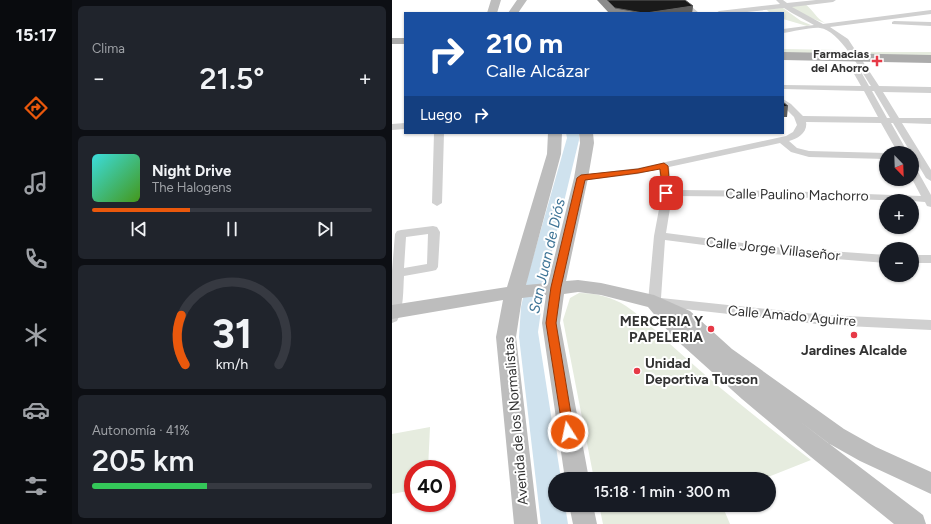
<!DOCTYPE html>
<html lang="es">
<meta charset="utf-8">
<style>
body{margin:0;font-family:Figtree,sans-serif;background:#20242c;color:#f1f3f6;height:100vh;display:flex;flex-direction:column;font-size:15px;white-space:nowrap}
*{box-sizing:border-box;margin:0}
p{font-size:13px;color:#9ea1a6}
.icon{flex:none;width:22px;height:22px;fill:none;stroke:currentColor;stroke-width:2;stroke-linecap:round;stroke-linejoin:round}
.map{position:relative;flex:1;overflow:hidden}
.drawer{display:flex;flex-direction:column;gap:6px;padding:6px;background:#0d0f14;width:320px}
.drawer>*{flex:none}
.top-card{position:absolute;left:12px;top:12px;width:380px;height:122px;border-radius:0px;box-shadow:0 1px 3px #0004;background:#1a4fa0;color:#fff;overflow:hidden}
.needle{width:26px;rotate:157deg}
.controls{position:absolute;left:487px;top:146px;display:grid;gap:8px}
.controls a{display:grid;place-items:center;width:40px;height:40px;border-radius:50%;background:#171b24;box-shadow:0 1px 3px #0004;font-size:20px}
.speed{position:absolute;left:12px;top:460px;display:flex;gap:8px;font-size:20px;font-weight:700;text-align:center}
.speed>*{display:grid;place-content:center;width:52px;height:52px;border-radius:50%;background:#171b24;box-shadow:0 1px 3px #0004;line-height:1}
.speed .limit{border:6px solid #d22;background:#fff;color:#111}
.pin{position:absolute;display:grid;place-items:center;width:34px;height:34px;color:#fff;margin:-17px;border-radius:8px;box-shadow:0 2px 6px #0006}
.me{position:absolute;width:44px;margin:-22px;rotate:350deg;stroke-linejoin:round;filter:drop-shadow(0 0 3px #0008)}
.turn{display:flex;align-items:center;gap:14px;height:84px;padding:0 16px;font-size:18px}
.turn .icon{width:52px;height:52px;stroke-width:2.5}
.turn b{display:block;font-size:28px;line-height:34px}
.then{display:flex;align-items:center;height:38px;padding:0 16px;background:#0003;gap:8px;font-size:15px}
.big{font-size:30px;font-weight:600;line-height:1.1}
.drawer .widget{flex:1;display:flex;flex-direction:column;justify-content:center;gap:6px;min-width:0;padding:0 14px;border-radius:6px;background:#20242c}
.drawer .dial{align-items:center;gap:0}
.dial svg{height:104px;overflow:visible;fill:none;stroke:#363941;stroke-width:7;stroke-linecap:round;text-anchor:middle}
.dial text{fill:#f1f3f6;stroke:none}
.song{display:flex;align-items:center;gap:12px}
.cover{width:48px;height:48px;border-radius:6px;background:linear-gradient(135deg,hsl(180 70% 55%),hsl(100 70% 35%))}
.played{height:4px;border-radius:2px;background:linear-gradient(90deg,#ea580c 35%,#363941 35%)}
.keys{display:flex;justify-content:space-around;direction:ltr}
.heat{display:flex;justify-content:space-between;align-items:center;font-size:22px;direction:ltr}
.charge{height:6px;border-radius:3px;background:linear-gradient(90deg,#34c759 41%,#363941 0)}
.trip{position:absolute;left:156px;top:472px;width:228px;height:40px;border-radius:20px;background:#171b24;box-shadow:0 1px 3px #0004;font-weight:600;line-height:40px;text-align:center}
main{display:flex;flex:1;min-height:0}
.dock{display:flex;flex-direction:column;width:72px;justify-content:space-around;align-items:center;background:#090b0e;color:#9ea1a6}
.dock .icon{width:28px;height:28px}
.dock .active{color:#ea580c}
.dock b{font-size:18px;color:#f1f3f6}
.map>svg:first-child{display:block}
.green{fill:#e6ecdf}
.water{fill:#cfe2ee}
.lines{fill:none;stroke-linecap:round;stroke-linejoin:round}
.street{fill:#d0d0d0;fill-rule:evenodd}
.secondary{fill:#bdbdbd;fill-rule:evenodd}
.primary{fill:#ababab;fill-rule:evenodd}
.wall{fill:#8c8c8c}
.shaded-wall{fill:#5f5f5f}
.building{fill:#1a1a1a;stroke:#5f5f5f}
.route{fill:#ea580c;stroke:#983908}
.poi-dot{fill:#e63946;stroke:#fff;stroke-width:1.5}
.labels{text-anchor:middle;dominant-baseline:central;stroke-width:4;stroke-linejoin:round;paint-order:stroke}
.far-poi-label{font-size:12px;font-weight:bold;fill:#333;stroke:#fff;text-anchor:end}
.street-label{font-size:14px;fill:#333;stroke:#fff}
.poi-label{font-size:14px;font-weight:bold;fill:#333;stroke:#fff;text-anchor:end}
.water-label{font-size:15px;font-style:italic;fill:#3f7597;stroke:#fff}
</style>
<main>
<nav class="dock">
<b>15:17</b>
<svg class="icon active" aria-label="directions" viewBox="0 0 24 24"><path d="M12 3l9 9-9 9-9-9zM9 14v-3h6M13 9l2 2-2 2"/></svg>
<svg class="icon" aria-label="music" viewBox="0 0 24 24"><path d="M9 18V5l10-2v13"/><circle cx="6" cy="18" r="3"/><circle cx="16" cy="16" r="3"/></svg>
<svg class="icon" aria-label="phone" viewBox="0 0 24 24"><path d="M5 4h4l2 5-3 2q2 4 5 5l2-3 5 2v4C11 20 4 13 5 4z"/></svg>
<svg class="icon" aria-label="climate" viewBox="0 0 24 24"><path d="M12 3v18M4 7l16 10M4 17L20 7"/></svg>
<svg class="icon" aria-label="car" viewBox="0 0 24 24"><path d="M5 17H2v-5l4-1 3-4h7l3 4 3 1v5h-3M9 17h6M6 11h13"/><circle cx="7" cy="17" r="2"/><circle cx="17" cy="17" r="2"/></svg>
<svg class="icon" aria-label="filters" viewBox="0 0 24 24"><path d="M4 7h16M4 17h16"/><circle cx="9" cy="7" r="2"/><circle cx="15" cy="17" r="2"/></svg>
</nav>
<section class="drawer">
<div class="widget"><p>Clima</p>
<div class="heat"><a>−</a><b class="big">21.5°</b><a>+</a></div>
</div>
<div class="widget">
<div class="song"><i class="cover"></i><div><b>Night Drive</b><p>The Halogens</p></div></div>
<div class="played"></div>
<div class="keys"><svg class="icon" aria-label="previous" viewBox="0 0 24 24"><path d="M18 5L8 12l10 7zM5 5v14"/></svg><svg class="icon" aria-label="pause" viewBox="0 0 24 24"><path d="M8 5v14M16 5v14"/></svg><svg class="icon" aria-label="next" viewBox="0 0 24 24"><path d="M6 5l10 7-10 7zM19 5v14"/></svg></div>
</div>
<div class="widget dial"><svg viewBox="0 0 100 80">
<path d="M14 69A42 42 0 1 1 86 69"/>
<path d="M14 69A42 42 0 0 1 11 31" stroke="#ea580c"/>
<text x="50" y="56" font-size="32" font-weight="700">31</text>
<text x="50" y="72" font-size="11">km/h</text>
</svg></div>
<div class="widget"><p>Autonomía · 41%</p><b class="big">205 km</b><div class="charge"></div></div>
</section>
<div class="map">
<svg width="539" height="524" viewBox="0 0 539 524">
<rect width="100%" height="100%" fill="#fff"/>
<path class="green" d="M413 4C422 11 424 18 433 23L410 15 398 6Z
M391 8 409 21 419 25 415 26 391 19V13H378L374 9Z
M391 49 445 50 449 52 447 54 391 53Z
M468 52H539V56L466 54 465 53Z
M187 293C204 293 220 297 234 306 253 319 269 336 287 352 329 390 374 425 419 460L371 479H202L171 320 178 298Z
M38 427 36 469H21V490L0 494V434Z
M207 505H330L338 524H211Z"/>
<path class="water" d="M174 133H187V140L154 276 146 332 169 479H163V505H173L176 524H149L127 337 129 307 136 275 175 138Z"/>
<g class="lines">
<path class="street" d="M285 0H292L307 13H300Z
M384 0H391L395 3 424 0H444L441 2 400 7 431 24 539 10V14L438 27 456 39 487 86 539 87V93L491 92 507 118H539V124L510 123 539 170V181L534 178 501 123H499L516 153H506L489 123 414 122C416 132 406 139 397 141L405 148 417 151 494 153V159L417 157 399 152 388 143 277 167 280 190 391 191 529 196 520 179V167L525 170 539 195V207L535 206 533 202 520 201 391 197 280 196 274 233 381 247 494 255V263L381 254 273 240 269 298 433 315 539 320V330L433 325 257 305 256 302 262 236 270 193 267 169 246 174 189 181 184 178 189 175 246 168 394 136 401 132 405 125 402 117 391 106V99L399 104 411 116 486 117 472 91 391 89V85L469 86 461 72 465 70H468L477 86H479C469 71 447 30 428 28 418 27 401 32 391 33V29L422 25 400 13 392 8 345 13H324L327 11 388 4ZM480 91H482L498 118H495Z
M502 21 539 22V26L500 24V22Z
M13 123V129L0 130V124Z
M42 133H52L50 203 45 206 40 203Z
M41 226 45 227 48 232 46 267 44 270 40 271 12 276C11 290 12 309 5 321L0 323V271L3 234 5 231 9 230ZM36 234 35 264 12 268 14 237Z
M520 255H539V263H520Z"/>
<path class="secondary" d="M99 0H109L105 13H95Z
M125 0H135L126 13H116Z
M156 133H170L169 154 134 285 156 283 182 178 188 143 187 133H201L202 143 196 178 174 281 186 280 209 283 262 295 298 311 340 349 452 429 484 447 539 472V494L468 461 436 443 406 420 531 515 534 524H502L419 457 350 399 281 337 256 307 209 295 186 292 172 294 168 323 197 479H173L150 323 154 295 130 298 124 337 146 524H122L104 337 111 300 0 319V305L115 287 155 154Z
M177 505H201L205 524H181Z"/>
<path class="primary" d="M0 38H13V44H0Z
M391 52 539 55V63L391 60Z"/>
</g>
<path class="wall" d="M205 0H293L301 6 300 13H217Z"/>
<path class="shaded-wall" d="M301 6 300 13H254Z
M396 106 395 117H391V107Z"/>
<path class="building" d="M215 0H293L301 6 254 13H251L223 8Z
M391 102 396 106 391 107Z"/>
<path class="route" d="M272 163 276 166 278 193 274 195 271 193 268 169 246 173 193 180 169 287 164 323 182 432 181 436 176 437 172 436 171 432 154 323 159 287 185 178 189 175 246 169Z"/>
<g class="poi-dot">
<path d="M483 55h4v4h4v4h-4v4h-4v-4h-4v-4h4z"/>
<circle cx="319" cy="329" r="4"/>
<circle cx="462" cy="335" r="4"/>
<circle cx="245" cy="371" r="4"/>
</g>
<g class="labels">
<g class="far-poi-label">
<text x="477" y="54">Farmacias<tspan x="477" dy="14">del Ahorro</tspan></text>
</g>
<g class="street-label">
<text transform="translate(405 195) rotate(1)">Calle Paulino Machorro</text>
<text transform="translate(381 249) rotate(6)">Calle Jorge Villaseñor</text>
<text transform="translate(400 316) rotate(5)">Calle Amado Aguirre</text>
<text transform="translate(124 421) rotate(-95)">Avenida de los Normalistas</text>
</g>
<g class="poi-label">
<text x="311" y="321">MERCERIA Y<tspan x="311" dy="16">PAPELERIA</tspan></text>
<text x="462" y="350" text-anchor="middle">Jardines Alcalde</text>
<text x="253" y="363" text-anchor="start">Unidad<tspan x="253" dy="16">Deportiva Tucson</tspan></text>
</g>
<g class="water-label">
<text transform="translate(155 256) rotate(-77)">San Juan de Diós</text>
</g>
</g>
</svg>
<div class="controls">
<a><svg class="needle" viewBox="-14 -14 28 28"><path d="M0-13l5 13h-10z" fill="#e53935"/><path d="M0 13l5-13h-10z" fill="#9ea1a6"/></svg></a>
<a>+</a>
<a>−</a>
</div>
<div class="speed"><div class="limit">40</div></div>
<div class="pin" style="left:274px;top:193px;background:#d93025"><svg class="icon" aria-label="arrive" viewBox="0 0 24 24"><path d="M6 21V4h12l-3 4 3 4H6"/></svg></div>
<svg class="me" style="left:176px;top:432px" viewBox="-20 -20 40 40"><circle r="17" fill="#ea580c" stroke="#fff" stroke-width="3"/><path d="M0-11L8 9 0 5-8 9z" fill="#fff"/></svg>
<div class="trip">15:18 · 1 min · 300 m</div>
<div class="top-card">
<div class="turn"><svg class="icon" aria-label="right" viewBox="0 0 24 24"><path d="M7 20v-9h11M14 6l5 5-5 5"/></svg><div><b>210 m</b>Calle Alcázar</div></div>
<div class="then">Luego<svg class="icon" aria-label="right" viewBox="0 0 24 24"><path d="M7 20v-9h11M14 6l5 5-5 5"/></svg></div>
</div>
</div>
</main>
